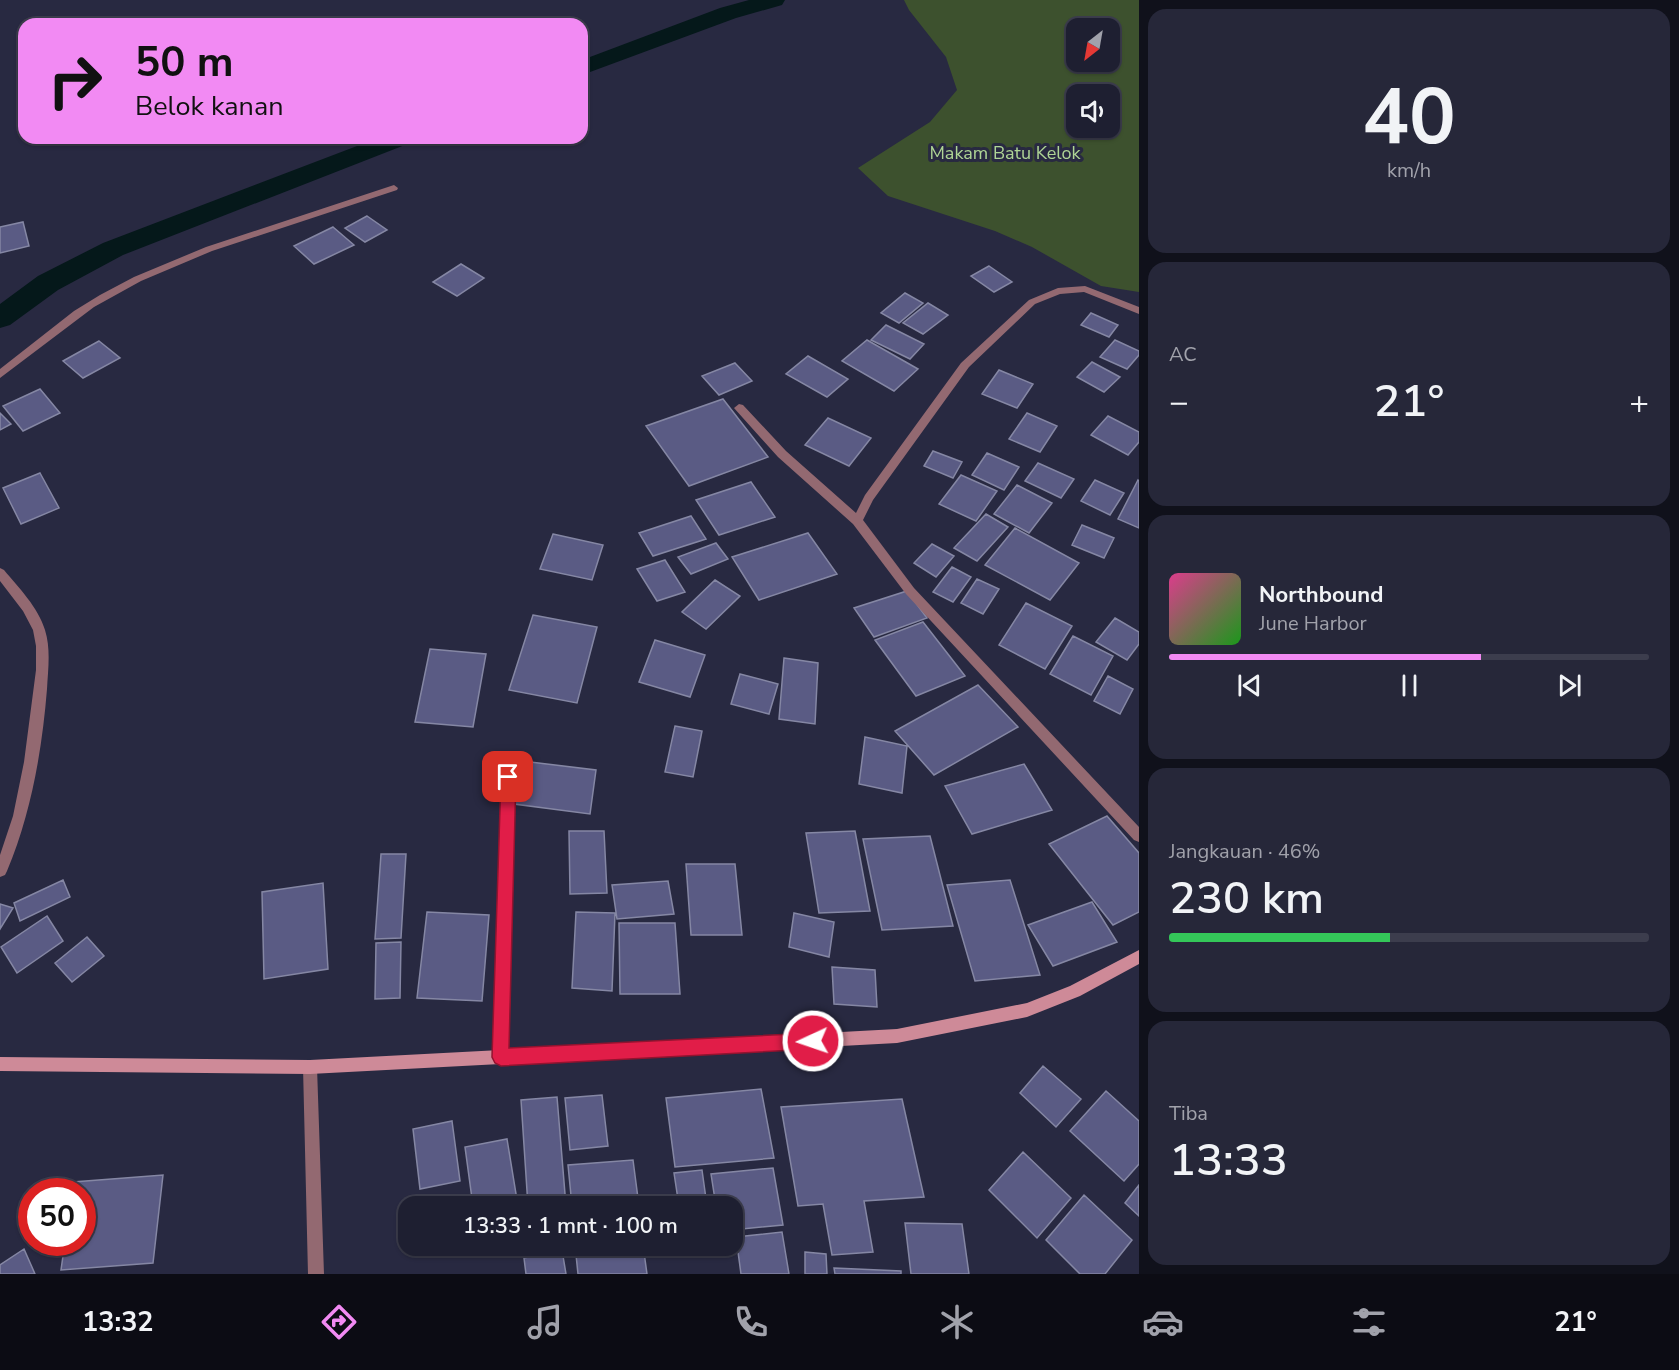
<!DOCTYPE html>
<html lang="id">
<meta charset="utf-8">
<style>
body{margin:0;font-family:"Nunito Sans",sans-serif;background:#262739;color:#f1f3f6;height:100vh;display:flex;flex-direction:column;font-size:22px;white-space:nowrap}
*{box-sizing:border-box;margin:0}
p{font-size:20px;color:#a1a2ab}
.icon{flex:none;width:33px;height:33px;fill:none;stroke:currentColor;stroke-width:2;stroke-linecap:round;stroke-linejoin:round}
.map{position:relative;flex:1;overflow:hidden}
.panel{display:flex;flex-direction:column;gap:9px;padding:9px;background:#10111b;width:540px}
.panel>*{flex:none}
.hud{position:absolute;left:18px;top:18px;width:570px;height:126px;border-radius:18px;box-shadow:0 2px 4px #0004,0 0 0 2px #3c3d4d;background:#f28af3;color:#111;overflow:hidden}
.needle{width:39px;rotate:211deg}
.controls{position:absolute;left:1066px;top:18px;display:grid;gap:12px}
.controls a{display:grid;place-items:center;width:54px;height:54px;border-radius:12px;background:#1e1f31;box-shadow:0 2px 4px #0004,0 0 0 2px #3c3d4d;font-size:30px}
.speed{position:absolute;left:18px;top:1178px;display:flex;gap:12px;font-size:30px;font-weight:700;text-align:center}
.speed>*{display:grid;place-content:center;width:78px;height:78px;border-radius:50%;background:#1e1f31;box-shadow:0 2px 4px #0004,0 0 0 2px #3c3d4d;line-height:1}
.speed .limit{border:9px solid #d22;background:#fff;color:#111}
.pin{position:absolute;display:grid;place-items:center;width:51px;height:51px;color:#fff;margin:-26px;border-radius:12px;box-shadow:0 3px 9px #0006}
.me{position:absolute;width:66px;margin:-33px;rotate:267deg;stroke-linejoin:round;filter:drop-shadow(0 0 4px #0008)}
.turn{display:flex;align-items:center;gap:21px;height:126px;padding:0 18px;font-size:27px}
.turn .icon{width:78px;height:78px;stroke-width:2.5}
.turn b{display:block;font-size:42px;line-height:51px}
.big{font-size:45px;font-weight:600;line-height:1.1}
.panel .card{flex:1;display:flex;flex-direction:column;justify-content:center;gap:9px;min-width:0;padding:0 21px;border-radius:18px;background:#262739}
.panel .dial{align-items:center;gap:0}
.dial b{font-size:78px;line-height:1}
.song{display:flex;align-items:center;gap:18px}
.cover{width:72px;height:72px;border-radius:9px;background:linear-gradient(135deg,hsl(330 70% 55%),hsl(120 70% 35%))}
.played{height:6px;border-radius:3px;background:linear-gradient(90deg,#f28af3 65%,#3c3d4d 65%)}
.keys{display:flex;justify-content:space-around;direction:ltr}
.heat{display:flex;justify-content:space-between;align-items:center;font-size:33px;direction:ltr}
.charge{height:9px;border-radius:4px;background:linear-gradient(90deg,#34c759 46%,#3c3d4d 0)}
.trip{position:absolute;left:398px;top:1196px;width:345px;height:60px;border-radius:18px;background:#1e1f31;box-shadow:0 2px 4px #0004,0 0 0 2px #3c3d4d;font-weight:600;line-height:60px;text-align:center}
.tab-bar{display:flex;height:96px;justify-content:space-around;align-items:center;background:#0c0c14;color:#a1a2ab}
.tab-bar .icon{width:42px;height:42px}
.tab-bar .current{color:#f28af3}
.tab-bar b{font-size:27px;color:#f1f3f6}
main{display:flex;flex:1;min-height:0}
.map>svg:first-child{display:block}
.green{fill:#3d512e;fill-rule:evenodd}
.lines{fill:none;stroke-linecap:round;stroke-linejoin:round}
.canal{fill:#05181a;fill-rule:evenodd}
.building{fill:#5a5b84;stroke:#8587a4;stroke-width:1.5}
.minor{fill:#936971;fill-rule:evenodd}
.secondary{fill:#ce8a98;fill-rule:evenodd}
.route{fill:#e11d48;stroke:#92132f;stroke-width:1.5}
.labels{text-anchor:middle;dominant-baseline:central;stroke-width:6;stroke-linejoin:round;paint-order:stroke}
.far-park-label{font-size:18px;fill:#afd595;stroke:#282941}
</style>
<main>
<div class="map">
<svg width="1139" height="1274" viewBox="0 0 1139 1274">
<rect width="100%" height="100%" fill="#282941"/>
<path class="green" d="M904 0H1139V292L1101 286 1032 247 995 231 888 196 858 168 930 122 957 90 946 57 909 10ZM1077 28H1110V62H1077ZM1077 94H1110V128H1077Z"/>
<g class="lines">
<path class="canal" d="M749 0H785L782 5 736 18 582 75V60L720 8Z
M378 138H414L410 143 123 255 58 290 10 325 0 328V304L38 276 103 243Z"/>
</g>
<path class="building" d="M367 216 387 230 365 242 345 228Z
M23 222 29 246 0 253V227Z
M333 227 354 245 314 264 294 246Z
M461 264 484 278 457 296 433 282Z
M989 266 1012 282 994 292 971 276Z
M905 293 923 303 899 323 881 313Z
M928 303 948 315 923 334 903 323Z
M1091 313 1118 325 1109 337 1081 325Z
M886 325 924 344 910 359 871 340Z
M867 340 918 369 894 391 842 361Z
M1115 340 1139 351V355L1127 369 1100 357Z
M99 341 120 358 83 378 63 361Z
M808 356 848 379 827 397 786 374Z
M1092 362 1120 377 1104 392 1077 377Z
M735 363 752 381 719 395 702 376Z
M999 370 1033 384 1017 408 982 394Z
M40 389 60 413 23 431 3 406Z
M723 399 768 457 689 486 646 426Z
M0 413 11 424 0 430Z
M1027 413 1057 426 1040 452 1009 439Z
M1108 416 1139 432V442L1128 455 1091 435Z
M828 418 871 438 849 466 805 445Z
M933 451 962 462 953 478 924 466Z
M987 453 1019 467 1004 490 972 475Z
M1038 463 1074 479 1061 498 1025 481Z
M40 473 59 508 21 524 3 488Z
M961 475 997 491 976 521 939 504Z
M1095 480 1124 493 1110 515 1081 501Z
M1138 480 1139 481V528L1118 519Z
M751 482 775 517 719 535 696 500Z
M1017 485 1052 503 1029 533 994 514Z
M986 514 1008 527 977 561 954 548Z
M691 516 706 539 653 556 639 533Z
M1082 525 1114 538 1104 558 1072 545Z
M1015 528 1079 563 1050 600 985 565Z
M808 533 837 574 759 600 732 557Z
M553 534 603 545 592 580 540 569Z
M716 543 728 559 691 574 678 557Z
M932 544 954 556 936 577 914 563Z
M665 560 685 592 657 601 637 569Z
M952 567 971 577 953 602 933 592Z
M977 579 999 589 983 614 961 603Z
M715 580 740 596 706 629 682 612Z
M907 591 927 618 874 637 854 608Z
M1026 603 1072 626 1045 669 999 645Z
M533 615 597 627 577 703 509 690Z
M1115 618 1139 632V644L1127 660 1096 642Z
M923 622 965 676 916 696 875 640Z
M1073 636 1113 656 1091 695 1050 674Z
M655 640 705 655 690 697 639 682Z
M430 649 486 654 473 727 415 722Z
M784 658 818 663 815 724 779 719Z
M740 674 778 684 769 714 731 704Z
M1108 676 1133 689 1120 714 1094 701Z
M978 685 1018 727 934 775 895 731Z
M675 726 702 731 693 777 665 772Z
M865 737 907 746 902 793 859 784Z
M522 761 596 770 590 814 514 804Z
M1024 764 1052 810 972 834 945 786Z
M1107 816 1139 853V912L1113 925 1049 844Z
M569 831H604L607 893 570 894Z
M855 831 870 911 819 913 806 833Z
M930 836 953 926 882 930 863 839Z
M381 854H406L401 938 375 939Z
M686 864H735L742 935H691Z
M63 880 70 897 20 921 14 903Z
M1010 880 1040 975 975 981 947 885Z
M668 881 674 914 617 919 612 885Z
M323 883 328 969 264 979 262 892Z
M1092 902 1117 942 1053 966 1028 925Z
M0 904 13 908 0 929Z
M427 912 489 915 482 1001 417 998Z
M576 912 615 913 612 991 572 988Z
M794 913 834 922 829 957 789 947Z
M47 916 63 941 17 973 1 947Z
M619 923H675L680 994H620Z
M87 937 104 956 72 982 55 963Z
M401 942 400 998 375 999 376 943Z
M832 967 875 970 877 1007 834 1004Z
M1043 1066 1081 1099 1056 1127 1020 1093Z
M761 1089 774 1158 675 1167 666 1098Z
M1106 1091 1139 1121V1164L1124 1181 1070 1131Z
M602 1095 608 1146 570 1150 565 1098Z
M557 1097 566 1206H528L521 1100Z
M902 1099 924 1197 864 1201 873 1252 832 1255 823 1204 798 1206 781 1107Z
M452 1121 460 1181 420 1189 413 1129Z
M507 1139 518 1206H473L465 1147Z
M1023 1152 1071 1198 1037 1238 989 1190Z
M633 1160 639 1206H572L568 1165Z
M773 1168 783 1225 732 1230V1206H716L711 1174Z
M702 1170 707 1206H679L674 1173Z
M163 1175 153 1263 61 1270 65 1242H82V1191H72L73 1182Z
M1139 1185V1216L1125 1203Z
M1084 1195 1132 1240 1105 1274H1080L1046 1240Z
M905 1223 962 1224 969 1274H911Z
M782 1232 789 1274H741L736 1237Z
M575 1245H643L647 1274H578Z
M24 1249 35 1274H0V1265Z
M562 1250 566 1274H526L524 1258Z
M805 1252 826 1254 827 1274H805Z
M834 1268 901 1271V1274H835Z"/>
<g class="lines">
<path class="minor" d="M394 185 398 188 397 190 212 251 141 281 94 307 0 378V369L74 311 100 295 134 277 206 247Z
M1085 286 1139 307V314L1084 292 1060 294 1035 304 969 367 873 500 863 520 914 588 1139 827V842L1134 840 906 594 853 524 778 457 734 408 739 404 743 405 786 451 856 513 865 495 961 363 1029 300 1058 288Z
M0 568 4 570C19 588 38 607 45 630 51 649 48 670 47 689 42 751 31 814 7 871L5 875 0 877V855L13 816 24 762 36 670V646L33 630 23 611 0 581Z
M508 771 513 773 514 777 508 1057 506 1062 501 1064 496 1062 494 1057 502 777 503 773Z
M310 1060 315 1062 317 1067 324 1274H308L303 1067 305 1062Z"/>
<path class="secondary" d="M1139 950V964L1080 996 1027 1017 897 1043 310 1074 0 1071V1057L310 1060 897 1029 1027 1003 1070 986Z"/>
</g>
<path class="route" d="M508 771 513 773 516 777 509 1048 813 1033 818 1035 821 1041 818 1047 813 1049 501 1066 495 1063 492 1057 501 777 503 773Z"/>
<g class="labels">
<g class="far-park-label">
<text x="1005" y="153">Makam Batu Kelok</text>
</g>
</g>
</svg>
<div class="controls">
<a><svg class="needle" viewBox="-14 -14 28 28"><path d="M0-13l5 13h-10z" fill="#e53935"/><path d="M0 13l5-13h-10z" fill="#a1a2ab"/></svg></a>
<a><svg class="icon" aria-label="sound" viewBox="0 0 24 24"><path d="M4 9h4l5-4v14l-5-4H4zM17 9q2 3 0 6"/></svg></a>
</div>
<div class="speed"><div class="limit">50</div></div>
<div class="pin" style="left:508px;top:777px;background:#d93025"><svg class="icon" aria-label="arrive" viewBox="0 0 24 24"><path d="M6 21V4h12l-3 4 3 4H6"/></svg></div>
<svg class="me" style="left:813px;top:1041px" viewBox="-20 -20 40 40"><circle r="17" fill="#e11d48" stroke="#fff" stroke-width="3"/><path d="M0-11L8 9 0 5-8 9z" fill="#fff"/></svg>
<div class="trip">13:33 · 1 mnt · 100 m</div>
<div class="hud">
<div class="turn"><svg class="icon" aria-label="right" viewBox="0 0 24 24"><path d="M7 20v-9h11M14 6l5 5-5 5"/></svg><div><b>50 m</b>Belok kanan</div></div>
</div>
</div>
<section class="panel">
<div class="card dial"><b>40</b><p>km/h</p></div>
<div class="card"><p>AC</p>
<div class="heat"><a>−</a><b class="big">21°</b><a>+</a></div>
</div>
<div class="card">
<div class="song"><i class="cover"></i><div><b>Northbound</b><p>June Harbor</p></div></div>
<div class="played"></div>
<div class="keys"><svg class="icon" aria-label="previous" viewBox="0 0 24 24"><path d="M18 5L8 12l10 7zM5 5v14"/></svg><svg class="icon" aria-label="pause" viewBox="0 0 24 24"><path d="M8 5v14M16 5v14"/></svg><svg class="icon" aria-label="next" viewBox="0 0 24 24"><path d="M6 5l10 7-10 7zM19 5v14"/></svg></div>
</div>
<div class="card"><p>Jangkauan · 46%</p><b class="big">230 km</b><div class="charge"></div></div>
<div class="card"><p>Tiba</p><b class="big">13:33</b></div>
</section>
</main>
<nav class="tab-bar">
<b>13:32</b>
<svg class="icon current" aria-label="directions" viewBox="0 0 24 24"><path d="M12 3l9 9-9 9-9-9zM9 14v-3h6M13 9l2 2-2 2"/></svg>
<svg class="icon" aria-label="music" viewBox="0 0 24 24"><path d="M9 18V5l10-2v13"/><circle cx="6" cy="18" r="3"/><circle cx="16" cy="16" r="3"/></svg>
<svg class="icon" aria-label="phone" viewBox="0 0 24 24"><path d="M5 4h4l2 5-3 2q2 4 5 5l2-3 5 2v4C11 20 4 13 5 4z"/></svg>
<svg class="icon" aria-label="climate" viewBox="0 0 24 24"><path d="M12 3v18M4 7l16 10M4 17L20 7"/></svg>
<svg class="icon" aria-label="car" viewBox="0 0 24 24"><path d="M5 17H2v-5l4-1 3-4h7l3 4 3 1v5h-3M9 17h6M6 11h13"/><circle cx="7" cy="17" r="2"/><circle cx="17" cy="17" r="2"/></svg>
<svg class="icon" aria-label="filters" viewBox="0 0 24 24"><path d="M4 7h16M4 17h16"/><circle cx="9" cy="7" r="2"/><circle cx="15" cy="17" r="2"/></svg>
<b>21°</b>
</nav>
